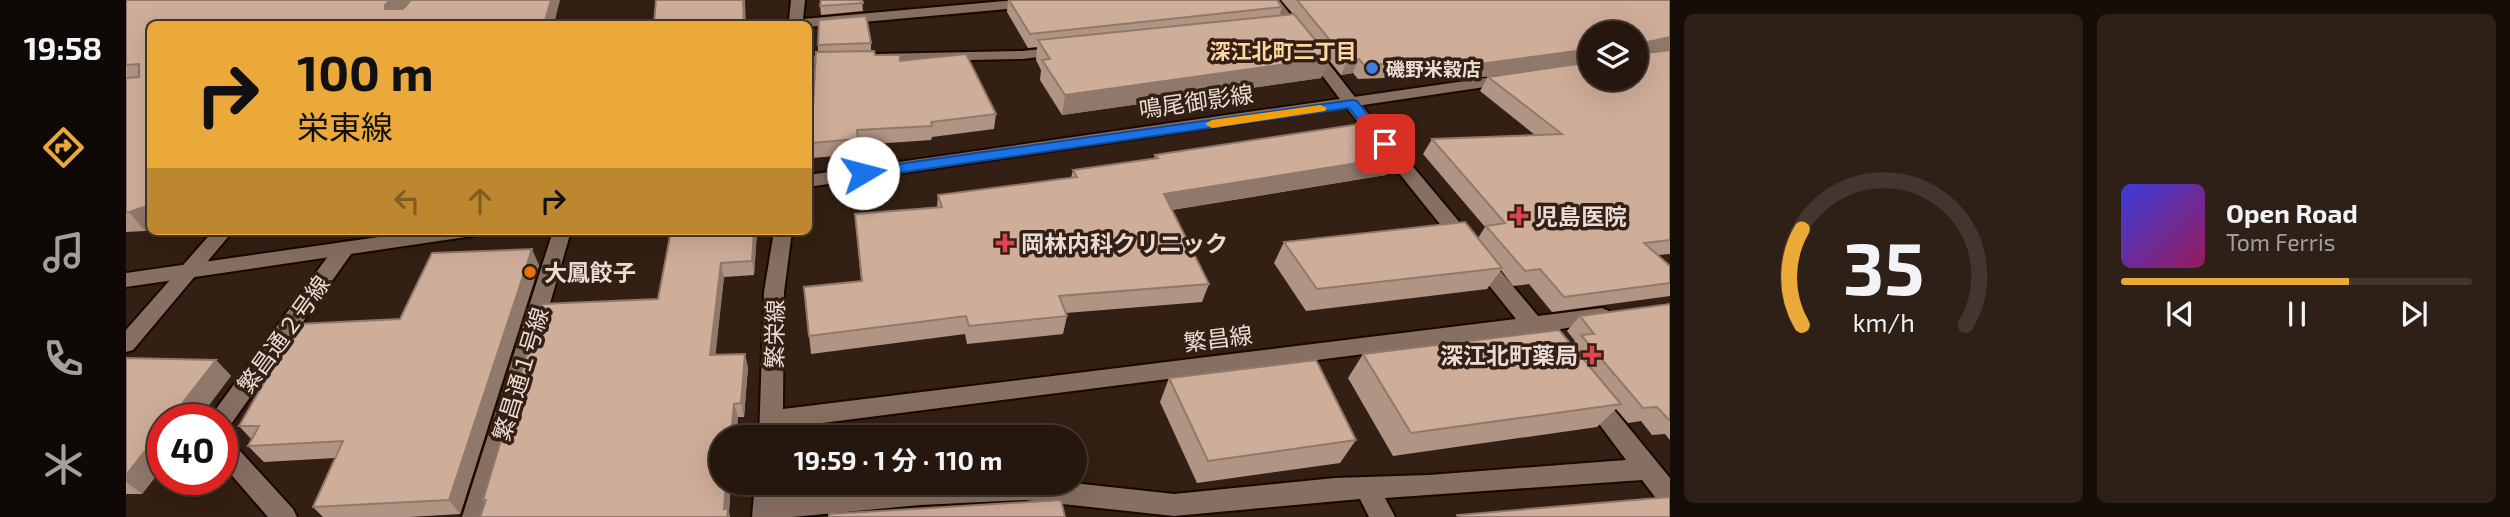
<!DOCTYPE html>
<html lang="ja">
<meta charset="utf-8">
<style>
body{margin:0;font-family:"Exo 2","Noto Sans JP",sans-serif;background:#2e2017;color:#f1f3f6;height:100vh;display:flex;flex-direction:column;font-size:26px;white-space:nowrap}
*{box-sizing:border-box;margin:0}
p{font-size:23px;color:#a49f9e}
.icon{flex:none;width:38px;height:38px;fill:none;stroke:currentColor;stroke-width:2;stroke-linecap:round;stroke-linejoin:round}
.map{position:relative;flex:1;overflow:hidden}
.sheet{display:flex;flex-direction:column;gap:14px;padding:14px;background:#150d08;width:840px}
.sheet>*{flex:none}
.banner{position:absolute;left:21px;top:21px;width:665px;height:214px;border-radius:10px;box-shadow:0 7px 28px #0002,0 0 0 2px #42362e;background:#eba93a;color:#111;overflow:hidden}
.controls{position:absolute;left:1452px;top:21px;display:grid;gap:14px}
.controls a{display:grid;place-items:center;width:70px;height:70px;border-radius:50%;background:#26170e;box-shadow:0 7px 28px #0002,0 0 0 2px #42362e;font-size:35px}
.speed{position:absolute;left:21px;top:404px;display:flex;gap:14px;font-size:35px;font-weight:700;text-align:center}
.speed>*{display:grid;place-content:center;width:91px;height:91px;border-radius:50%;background:#26170e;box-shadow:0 7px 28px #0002,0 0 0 2px #42362e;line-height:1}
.speed .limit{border:10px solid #d22;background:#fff;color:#111}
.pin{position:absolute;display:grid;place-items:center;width:60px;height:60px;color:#fff;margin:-30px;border-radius:14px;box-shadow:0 4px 10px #0006}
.me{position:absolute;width:77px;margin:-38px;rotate:82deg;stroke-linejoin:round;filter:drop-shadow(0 0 5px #0008)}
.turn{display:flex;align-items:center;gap:24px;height:147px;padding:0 35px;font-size:32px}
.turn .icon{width:91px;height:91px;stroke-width:2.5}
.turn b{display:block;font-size:49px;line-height:60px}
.lanes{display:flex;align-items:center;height:66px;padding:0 35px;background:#0003;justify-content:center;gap:35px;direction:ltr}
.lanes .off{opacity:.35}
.sheet .tile{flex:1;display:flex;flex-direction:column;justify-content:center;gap:10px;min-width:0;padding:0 24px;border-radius:10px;background:#2e2017}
.sheet .dial{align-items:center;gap:0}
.dial svg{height:182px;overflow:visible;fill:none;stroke:#42362e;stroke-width:7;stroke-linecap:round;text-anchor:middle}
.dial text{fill:#f1f3f6;stroke:none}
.song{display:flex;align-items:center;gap:21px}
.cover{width:84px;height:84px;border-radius:10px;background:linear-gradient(135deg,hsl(240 70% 55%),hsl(330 70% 35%))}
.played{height:7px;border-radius:4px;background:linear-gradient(90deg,#eba93a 65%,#42362e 65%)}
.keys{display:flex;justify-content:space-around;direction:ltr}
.sheet .tiles{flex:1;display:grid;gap:14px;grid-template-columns:repeat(2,1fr)}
.trip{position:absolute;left:583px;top:425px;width:378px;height:70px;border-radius:35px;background:#26170e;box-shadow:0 7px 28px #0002,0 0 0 2px #42362e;font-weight:700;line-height:70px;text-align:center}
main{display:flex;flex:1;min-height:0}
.dock{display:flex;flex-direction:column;width:126px;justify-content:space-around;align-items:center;background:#0f0906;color:#a49f9e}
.dock .icon{width:49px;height:49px}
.dock .current{color:#eba93a}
.dock b{font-size:32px;color:#f1f3f6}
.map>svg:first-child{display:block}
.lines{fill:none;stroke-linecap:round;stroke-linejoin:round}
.minor-casing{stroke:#1a0801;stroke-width:4}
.tertiary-casing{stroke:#1a0801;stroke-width:4}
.minor{fill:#876f61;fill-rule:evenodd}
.tertiary{fill:#876f61;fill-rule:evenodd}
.wall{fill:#b19584;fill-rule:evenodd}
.shaded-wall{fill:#90796b}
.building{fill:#cead99;stroke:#90796b;stroke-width:2}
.route{fill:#1a73e8;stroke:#114b97;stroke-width:2}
.slow{fill:#f59e0b}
.shop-dot{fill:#3f7fe0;stroke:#331f13;stroke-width:2.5}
.health-dot{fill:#e0444e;stroke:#331f13;stroke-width:2.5}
.food-dot{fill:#e8710a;stroke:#331f13;stroke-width:2.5}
.labels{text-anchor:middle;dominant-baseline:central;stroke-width:7;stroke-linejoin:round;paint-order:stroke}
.far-poi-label{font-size:19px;font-weight:bold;fill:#eadcd4;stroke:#331f13;text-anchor:start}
.far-neighbourhood-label{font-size:21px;font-weight:bold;fill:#fed8a3;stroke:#331f13}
.street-label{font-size:23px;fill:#eadcd4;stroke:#331f13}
.poi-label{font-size:23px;font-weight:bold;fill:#eadcd4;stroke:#331f13;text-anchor:start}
</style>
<main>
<nav class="dock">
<b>19:58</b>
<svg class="icon current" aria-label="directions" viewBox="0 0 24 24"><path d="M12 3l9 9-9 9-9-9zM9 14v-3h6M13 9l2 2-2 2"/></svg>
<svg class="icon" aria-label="music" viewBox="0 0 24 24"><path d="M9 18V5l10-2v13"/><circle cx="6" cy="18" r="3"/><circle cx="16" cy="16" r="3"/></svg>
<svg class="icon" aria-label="phone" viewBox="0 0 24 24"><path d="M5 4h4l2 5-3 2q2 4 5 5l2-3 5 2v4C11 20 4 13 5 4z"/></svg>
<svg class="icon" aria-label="climate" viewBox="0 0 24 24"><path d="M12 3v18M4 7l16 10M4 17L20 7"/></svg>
</nav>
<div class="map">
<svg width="1544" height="517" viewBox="0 0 1544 517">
<rect width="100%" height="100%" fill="#331f13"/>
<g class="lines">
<g class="minor-casing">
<path id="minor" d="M665 0H679L677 19 890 0H942L935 4 682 27 658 24 663 20Z
M1139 0H1153L1232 101 1412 316 1476 308 1483 311 1486 316 1483 321 1423 331 1420 338 1413 340 1402 333 657 428V438H633L638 292 648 231H666L658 292 657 409 1390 319 1220 107Z
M936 47 943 51 941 54 896 59 749 62 742 58 749 54 896 51Z
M715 55 722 59 720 62 682 64V56Z
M87 231H107L7 350 0 352V330Z
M427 231H445L362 517H336Z
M218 242 225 244 228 249 225 254 103 427 96 429V420H84L87 413 211 244Z
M1464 388 1472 390 1544 478V508L1535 505 1516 480 1259 498 1269 517H1243L1234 499 1048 516 899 500 794 505 666 517H626L629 483H653V495L792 483H947L1048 494 1209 478 1303 475 1500 460 1453 397 1456 390Z
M96 437 104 440 167 509 171 517H142L96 464Z"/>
</g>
<g class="tertiary-casing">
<path id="tertiary" d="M1381 75 1389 80 1386 83 682 187V175Z
M295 231H349L347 236 340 237 0 287V273Z"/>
</g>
<use href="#minor" class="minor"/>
<use href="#tertiary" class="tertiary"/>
</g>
<path class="wall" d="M0 0 24 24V229L19 231 0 232Z
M736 0 737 11 695 15 694 6Z
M882 0H1151L1156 7 1153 16 1167 14 1155 0H1544V254L1532 255 1544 266V296L1426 312 1403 284 1387 286 1375 270 1361 289 1180 311 1148 263 1158 242 1352 238 1359 227 1297 154 1306 139 1409 135 1354 91 1362 77 1425 68 1339 79 1334 75 1232 79 1227 73 1215 75 1203 60 1195 78 936 115 914 80 915 70 910 60 911 47 902 48 881 12ZM1465 33 1510 79H1465Z
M745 43V51L749 55 774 61 870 114 868 129 806 137 805 140 733 145V154L686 158 685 143 692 52V45Z
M1029 155 1269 157 1260 175 1046 210 1083 284 1076 302 940 313 941 316 937 334 841 344 839 334 685 354 678 287 735 281 729 214 811 207 812 195 945 178 947 170 1028 159Z
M545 231H631L628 275 598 277 589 355 622 367 618 417H612L610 438H595V483H605L603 512 604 517H354L359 503 357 500 532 299Z
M413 265 334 514 283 517H197L187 507 209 458 138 462 122 446 126 440 113 426 274 319Z
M1544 304V440L1539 434 1526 435 1515 421 1502 423 1490 409 1471 427 1267 456 1222 378 1237 354 1445 346 1449 341 1441 331 1454 316Z
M0 358 90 360 105 376 37 420V467L16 494H0Z
M1043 378 1230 440 1214 463 1071 483 1034 402Z"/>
<path class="shaded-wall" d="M264 0H287L267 24 259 9V5Z
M425 0H434L428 24H418Z
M617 0H619L620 24H618Z
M1544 37V49L1510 56 1517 43Z
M1465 49V62L1339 79 1347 65Z
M1204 58 1195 78 936 115 939 95Z
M1233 59 1227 73 1215 75 1221 61Z
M1269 157 1260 175 1032 212 1038 194Z
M24 205V229L19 231 3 212Z
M628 231H631L628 275 626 261Z
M406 249 413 265 334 514 323 500Z
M595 263 598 277 588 369 584 355Z
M619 354 622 367 618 417 615 403Z
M90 360 105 376 72 420H43Z
M608 404 612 417 610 438H605Z
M37 428V467L16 494 0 482V475Z
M600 483H605L603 512 604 517H600L598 509Z"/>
<path class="building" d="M0 0H264L259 5V9H277L285 0H425L418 24H24V205L0 213V78L13 77V64L0 65Z
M530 0H617L618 24H528Z
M695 0H736L737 3 694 6Z
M883 0H1151L1156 7 904 34Z
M1171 0H1544V37L1517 43V51L1521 53 1544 50V240L1518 243 1544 266V283L1438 297 1414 269 1399 271 1360 226 1379 223 1306 139 1436 134 1362 77 1465 62V79H1510V33H1465V49L1347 65 1342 61 1238 65 1233 59 1221 61Z
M1168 14 1204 58 939 95 916 60 924 59 912 40Z
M740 16 745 43 692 45 693 20Z
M748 51 749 55H774V61L840 54 870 114 805 122 806 126 731 130 732 139 685 143 690 52Z
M1234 124 1269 157 1038 194 1083 284 933 296 941 316 843 326 840 316 683 336 678 287 736 281 729 214 816 207 812 195 951 177 947 170 1032 158 1029 155Z
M1339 222 1376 268 1191 289 1158 242Z
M545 231H628L626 261 595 263 584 355 619 354 615 403 608 404 605 438H595V483H600L598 509H602L601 517H354L360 500H357L416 304 532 299Z
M406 249 323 500 187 507 217 441 122 446 133 426H113L172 324 274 319 306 253Z
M1544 304V420H1543L1531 407 1517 408 1455 335 1468 334 1454 316Z
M1433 330 1495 404 1285 433 1237 354Z
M0 358 90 360 43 420H37V428L0 475Z
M1190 360 1230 440 1082 461 1043 378Z
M1544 497V517H1332L1331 515Z
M935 500 939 517H703V514Z"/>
<path class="route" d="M1226 100 1231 101 1264 141V147H1254L1223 108 737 178 730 173 737 169Z"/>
<path class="slow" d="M1194 105 1201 108 1199 111 1086 128 1079 124 1086 120Z"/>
<circle class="shop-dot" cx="1246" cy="68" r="7"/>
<g class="health-dot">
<path d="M1389.5 205.5h7v7h7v7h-7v7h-7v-7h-7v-7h7z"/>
<path d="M875.5 232.5h7v7h7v7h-7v7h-7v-7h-7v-7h7z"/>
<path d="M1462.5 344.5h7v7h7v7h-7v7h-7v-7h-7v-7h7z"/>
</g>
<circle class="food-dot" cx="404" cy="272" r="7"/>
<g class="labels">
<g class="far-poi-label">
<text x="1260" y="68">磯野米穀店</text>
</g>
<g class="far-neighbourhood-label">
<text x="1157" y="50">深江北町二丁目</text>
</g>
<g class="street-label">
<text transform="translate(1070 101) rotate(-8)">鳴尾御影線</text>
<text transform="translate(157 334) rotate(-54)">繁昌通２号線</text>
<text transform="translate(648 334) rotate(-89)">繁栄線</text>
<text transform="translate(1092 338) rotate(-7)">繁昌線</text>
<text transform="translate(394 374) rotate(-73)">繁昌通１号線</text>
</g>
<g class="poi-label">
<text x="1409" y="216">児島医院</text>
<text x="895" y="243">岡林内科クリニック</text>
<text x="418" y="272">大鳳餃子</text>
<text x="1452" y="355" text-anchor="end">深江北町薬局</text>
</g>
</g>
</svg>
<div class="controls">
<a><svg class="icon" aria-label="layers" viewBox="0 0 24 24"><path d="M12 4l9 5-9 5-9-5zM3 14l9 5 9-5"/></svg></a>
</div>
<div class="speed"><div class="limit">40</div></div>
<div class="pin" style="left:1259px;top:144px;background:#d93025"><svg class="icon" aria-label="arrive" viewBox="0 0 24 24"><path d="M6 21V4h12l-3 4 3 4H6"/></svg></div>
<svg class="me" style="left:737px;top:173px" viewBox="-20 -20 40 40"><circle r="19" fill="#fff"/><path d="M0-13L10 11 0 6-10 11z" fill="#1a73e8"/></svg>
<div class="trip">19:59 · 1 分 · 110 m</div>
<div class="banner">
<div class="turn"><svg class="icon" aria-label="right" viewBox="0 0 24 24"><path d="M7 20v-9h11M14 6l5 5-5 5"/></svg><div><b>100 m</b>栄東線</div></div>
<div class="lanes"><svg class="icon off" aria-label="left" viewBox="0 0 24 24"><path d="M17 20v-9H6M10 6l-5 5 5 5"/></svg><svg class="icon off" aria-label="ahead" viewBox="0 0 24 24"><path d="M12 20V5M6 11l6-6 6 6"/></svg><svg class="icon" aria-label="right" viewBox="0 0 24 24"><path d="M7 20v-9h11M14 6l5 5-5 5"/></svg></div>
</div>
</div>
<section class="sheet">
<div class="tiles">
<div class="tile dial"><svg viewBox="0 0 100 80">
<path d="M14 69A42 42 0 1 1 86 69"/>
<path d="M14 69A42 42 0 0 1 14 27" stroke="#eba93a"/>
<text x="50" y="56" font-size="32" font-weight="700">35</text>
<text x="50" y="72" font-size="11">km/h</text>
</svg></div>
<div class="tile">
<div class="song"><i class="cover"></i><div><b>Open Road</b><p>Tom Ferris</p></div></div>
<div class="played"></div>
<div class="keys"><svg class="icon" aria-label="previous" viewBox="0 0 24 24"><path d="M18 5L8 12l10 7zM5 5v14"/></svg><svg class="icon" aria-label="pause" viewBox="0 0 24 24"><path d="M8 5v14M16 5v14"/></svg><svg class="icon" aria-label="next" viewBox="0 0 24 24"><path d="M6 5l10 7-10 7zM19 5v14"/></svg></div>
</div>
</div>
</section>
</main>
